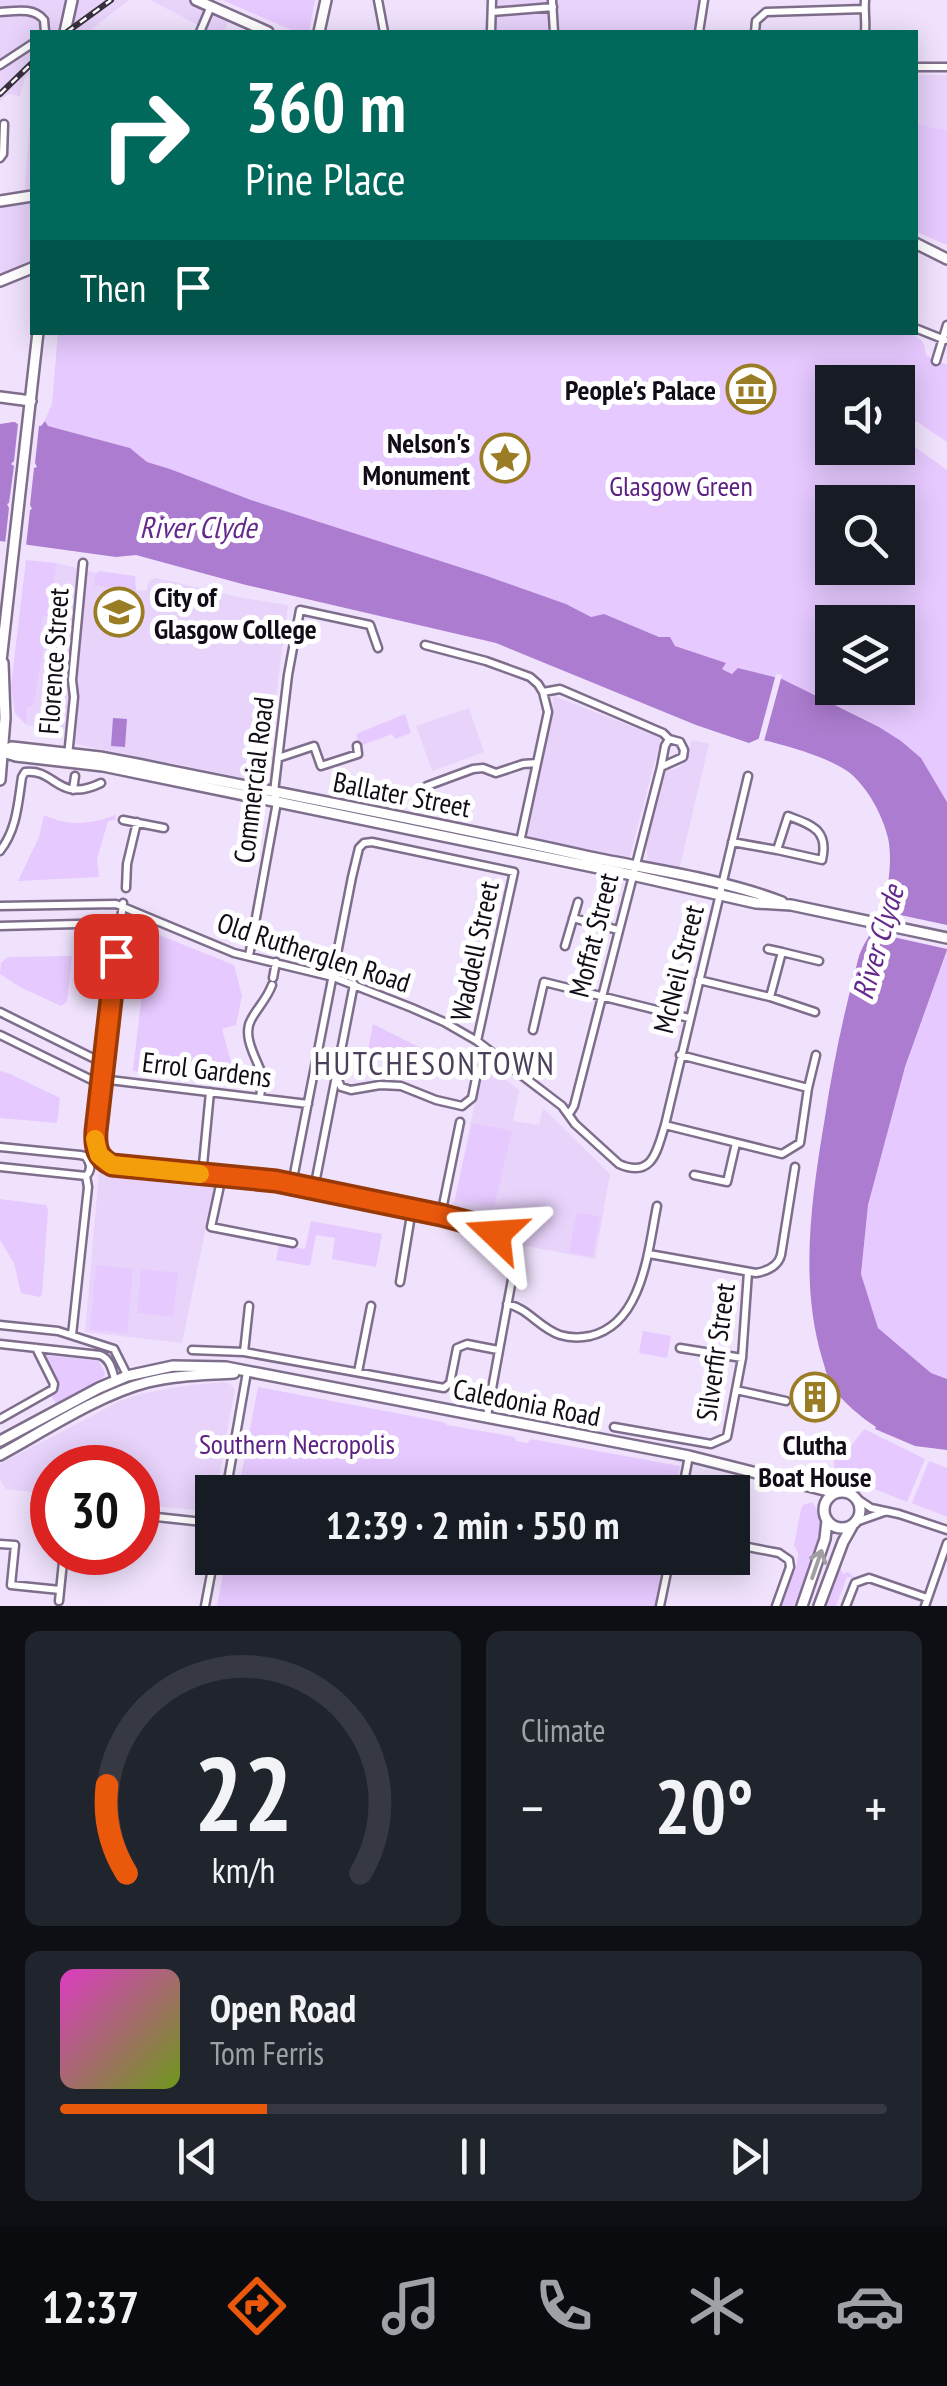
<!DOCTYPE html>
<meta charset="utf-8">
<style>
body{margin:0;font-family:"PT Sans Narrow",sans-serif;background:#20242c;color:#f1f3f6;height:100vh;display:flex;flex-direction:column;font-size:38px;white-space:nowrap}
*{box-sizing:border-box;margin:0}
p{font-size:32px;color:#9ea1a6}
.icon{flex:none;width:55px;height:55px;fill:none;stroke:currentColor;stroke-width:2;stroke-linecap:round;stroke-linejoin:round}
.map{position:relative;height:1606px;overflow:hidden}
.details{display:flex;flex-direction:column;gap:25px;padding:25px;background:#0d0f14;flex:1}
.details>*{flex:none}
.banner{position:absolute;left:30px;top:30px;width:888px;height:305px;border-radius:0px;box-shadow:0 5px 25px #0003;background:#00695c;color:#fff;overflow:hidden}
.fabs{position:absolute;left:815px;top:365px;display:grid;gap:20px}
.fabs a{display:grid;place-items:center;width:100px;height:100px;border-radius:0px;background:#171b24;box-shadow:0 5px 25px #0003;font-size:50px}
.speed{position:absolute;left:30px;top:1445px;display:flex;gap:20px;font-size:50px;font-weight:700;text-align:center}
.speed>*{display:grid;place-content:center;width:130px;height:130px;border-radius:50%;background:#171b24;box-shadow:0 5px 25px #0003;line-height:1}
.speed .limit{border:15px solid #d22;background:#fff;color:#111}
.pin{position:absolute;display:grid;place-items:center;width:85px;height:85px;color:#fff;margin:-42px;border-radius:20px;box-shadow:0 5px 15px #0006}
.me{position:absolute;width:110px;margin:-55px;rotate:290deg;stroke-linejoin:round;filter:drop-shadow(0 0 8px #0008)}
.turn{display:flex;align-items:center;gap:35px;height:210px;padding:0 50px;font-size:45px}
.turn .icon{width:130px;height:130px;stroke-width:2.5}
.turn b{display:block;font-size:70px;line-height:85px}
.then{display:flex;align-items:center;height:95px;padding:0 50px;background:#0003;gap:20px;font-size:38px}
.big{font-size:75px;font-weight:800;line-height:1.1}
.details .tile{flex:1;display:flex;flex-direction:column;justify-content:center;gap:15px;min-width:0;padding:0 35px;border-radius:15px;background:#20242c}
.details .dial{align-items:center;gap:0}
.dial svg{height:260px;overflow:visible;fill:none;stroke:#363941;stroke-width:7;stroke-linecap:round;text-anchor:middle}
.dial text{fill:#f1f3f6;stroke:none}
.song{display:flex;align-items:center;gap:30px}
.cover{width:120px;height:120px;border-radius:15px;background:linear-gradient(135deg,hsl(310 70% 55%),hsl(80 70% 35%))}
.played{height:10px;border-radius:5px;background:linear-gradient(90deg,#ea580c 25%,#363941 25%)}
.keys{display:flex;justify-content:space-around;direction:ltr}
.heat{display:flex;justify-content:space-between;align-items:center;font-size:55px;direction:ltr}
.details .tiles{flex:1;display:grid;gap:25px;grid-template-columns:1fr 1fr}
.tile:last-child{grid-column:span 2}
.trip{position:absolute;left:195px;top:1475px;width:555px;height:100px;border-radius:0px;background:#171b24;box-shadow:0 5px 25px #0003;font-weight:800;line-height:100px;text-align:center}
.dock{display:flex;height:160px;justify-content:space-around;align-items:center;background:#090b0e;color:#9ea1a6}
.dock .icon{width:70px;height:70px}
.dock .on{color:#ea580c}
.dock b{font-size:45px;color:#f1f3f6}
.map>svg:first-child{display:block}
.built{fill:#e8d3fb}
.green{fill:#e6c9ff;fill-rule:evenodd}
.water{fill:#ab7ccf}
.pier{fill:#f0e2fd}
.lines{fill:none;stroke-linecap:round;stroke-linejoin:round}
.street-casing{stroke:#7e6e8c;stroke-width:11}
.secondary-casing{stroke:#7e6e8c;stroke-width:14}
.primary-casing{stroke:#7e6e8c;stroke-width:14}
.street{stroke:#fff;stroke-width:6}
.secondary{stroke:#fff;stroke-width:9}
.primary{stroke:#fff;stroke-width:9}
.rail-casing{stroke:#39303f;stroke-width:6}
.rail{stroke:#fff;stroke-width:2.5;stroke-dasharray:8;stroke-linecap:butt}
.oneway{stroke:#a19ea3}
.route-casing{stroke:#983908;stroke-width:25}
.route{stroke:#ea580c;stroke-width:18}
.slow{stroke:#f59e0b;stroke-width:18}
.labels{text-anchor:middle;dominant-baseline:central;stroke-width:10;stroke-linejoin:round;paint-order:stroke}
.poi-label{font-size:28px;font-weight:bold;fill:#130c18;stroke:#fff;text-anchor:end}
.park-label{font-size:28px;fill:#5d2083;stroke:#fff}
.street-label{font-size:28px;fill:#130c18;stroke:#fff}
.water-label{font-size:30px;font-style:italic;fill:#65298c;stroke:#fff}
.quarter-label{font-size:32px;letter-spacing:2.5px;fill:#4d3e5a;stroke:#fff}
</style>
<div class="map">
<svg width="947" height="1606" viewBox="0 0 947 1606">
<rect width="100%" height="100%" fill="#f0e2fd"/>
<path class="built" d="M0 0H129L88 32H32V71L25 77 20 96 8 94 0 102Z
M150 0H191L231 16 224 32H201L202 27Z
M487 0H699L694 32H485Z
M915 75H947V130L915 124Z
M32 97V268L4 279 0 270V201L24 197Z
M56 563 97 573 95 586 146 591 149 581 156 578 238 597 288 605 265 782 75 744 61 732V729L26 725 29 706 44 644H40L43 615H50Z
M554 696 661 738 629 859 526 836Z
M469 708 484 752 432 771 416 726Z
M692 740 709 744 679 870 648 863 646 843 662 778 665 772 679 767 686 760Z
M491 1068 519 1090 513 1121 539 1125 543 1108 610 1174 595 1259 521 1245 502 1217 450 1206 455 1199 479 1083Z
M99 1172 215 1184 182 1343 85 1332Z
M223 1382 230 1384 235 1389 216 1492H212V1512L138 1504V1468H52V1494L6 1489 0 1479V1464L120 1401 144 1393 190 1385Z"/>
<path class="green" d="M222 0H315L309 32H296Z
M915 124 947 130V245L915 231Z
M58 333H908C921 338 925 342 926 355L936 361 947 364V442L916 421 908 442 947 470V802L921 758 793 684 739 668 733 674 722 669 725 663 675 646 670 637H659L604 615 590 617 566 604 484 575 251 500 170 469 147 462 130 448 48 426 45 420 52 404ZM832 382H898V448H832ZM832 502H898V568H832ZM832 622H898V688H832Z
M26 560 56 563V566L50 615 43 616 40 643 44 644 33 706 28 707 26 725 15 713 11 686Z
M99 571 135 576 136 590 94 586 95 575Z
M405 714 411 733 395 739 392 734 360 746 356 734Z
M44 815C69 827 91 824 116 815L115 820 108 821 97 859 99 877 18 881 39 837Z
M149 931 234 965 242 996 236 1025 222 1029 237 1083 133 1071Z
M947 951V1379L931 1373 878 1328 861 1274 868 1205 905 1067Z
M72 956 67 1002 61 1006 20 987 0 974 1 963 8 957Z
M373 1024 449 1062 444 1074 411 1060 391 1057 362 1061 367 1055Z
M0 1071 8 1073 60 1098 57 1123 0 1118Z
M472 1123 512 1131 494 1207 455 1199Z
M0 1199 46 1205 48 1210 42 1295 40 1297 21 1293 14 1263 0 1240Z
M577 1212 600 1217 592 1257 569 1252Z
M311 1221 382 1234 376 1267 332 1259 335 1238 316 1235 310 1266 276 1260 279 1245 305 1249Z
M96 1265 133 1269 127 1333 90 1330Z
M141 1269 178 1273 173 1317 137 1313Z
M643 1331 671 1336 667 1358 639 1353Z
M46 1355 99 1361 105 1373 103 1378 56 1403 51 1396 57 1391 59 1384 44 1359Z
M258 1387 443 1422 447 1425 515 1437 516 1441 527 1443 531 1439 680 1466 675 1492H238Z
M864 1429 925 1459 907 1502 850 1479 834 1467V1455L846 1453Z
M929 1461 947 1468V1517L912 1503Z
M812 1502C835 1531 810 1575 799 1606H782L797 1563 798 1553 794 1545 801 1509 803 1505Z
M226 1558H664L655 1606H217Z
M840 1567 843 1574 848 1572 855 1578 847 1577 836 1606H824Z"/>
<path class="water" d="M45 421 48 426 130 448 147 462 170 469 251 500 484 575 566 604 591 617 604 614 659 637H670L675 646 726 663 722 669 732 674 738 668 782 679 879 727 901 741 921 758 947 802V950L905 1067 868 1205 861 1274 878 1328 931 1373 947 1379V1450L915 1446 875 1429 876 1427C861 1417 842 1402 832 1386 827 1378 825 1367 822 1358 799 1280 812 1195 825 1117 833 1064 844 1012 858 960 861 946 872 933 878 920 888 901 893 859 888 838 883 816 868 788 850 773 831 758 782 744 758 739L749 743 696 725 496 643 246 585 136 555 116 557 0 541V424L13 422 41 426Z
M113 718 127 719 125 747 111 746Z"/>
<path class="pier" d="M16 420 42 422 39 426 35 463 37 467 34 468 30 505 32 509 30 510 26 546 28 550 2 546 5 544 9 508 7 504 9 503 14 466 11 464 14 461 18 424 16 423Z
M776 674 782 675 763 745H757Z
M877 910 947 925V949L866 931Z"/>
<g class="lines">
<g class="street-casing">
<path id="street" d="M378 0 384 32
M552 0 554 32
M0 12C15 11 34 7 44 20L45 32
M492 12 553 7
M200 32 211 6
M491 32 492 0
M699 32 704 0
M755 32 756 21 766 12 864 9
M865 32C866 21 864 11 865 0
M0 65 32 44
M915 67H947
M0 158 3 154 4 124
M915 328 945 340
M936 361 947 325
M425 645 486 661 530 677 538 684 543 692 560 689 663 733 669 739
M68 756 74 697 72 680 83 563
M278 758 314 746 321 766 358 754 357 746
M427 786 473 769 483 768 496 773 523 764 537 763
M73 790 75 776
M123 820 164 828
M520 842 548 712 543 692
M732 842 777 850 788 816C812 825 829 830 822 860L777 850
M0 851C17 829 18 803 22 777L25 772C56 768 57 804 101 783
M126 888 127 864 137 822
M123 903 95 1140 99 1155 113 1165 276 1181 441 1215 471 1223 496 1234 510 1251 515 1263 487 1416
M0 906 116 904 234 953 333 977 412 1008 444 1022 477 1041 562 1106 575 1124 619 1164C653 1179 657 1150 665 1125L748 776
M573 918 618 930
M0 926 153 922
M565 946 578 902
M768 949 782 952
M249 956 277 802 274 792 288 675 300 610 370 625 378 648
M273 978 276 962
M699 980 770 997 815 1012
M770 997 782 952 819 961
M0 1012 103 1063
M533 1030 544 982 689 1018
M0 1035 100 1084
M680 1055 808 1088
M262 1074C256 1058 242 1036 251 1020 257 1008 267 999 272 985
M337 1078 341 1087 351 1090 380 1085 401 1086 436 1100 462 1106 472 1098 477 1073 492 1053
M101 1079 308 1104
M260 1098 262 1081
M569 1114 574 1106 661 767 665 746 669 739 680 742 684 750 683 757 661 767
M665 1125 782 1154 800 1143 808 1088 816 1055
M0 1147 80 1155 85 1156C91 1163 92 1170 86 1176L88 1187 72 1335
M0 1167 86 1176
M202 1175 210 1092
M694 1175 727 1182 736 1143
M222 1176 211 1227 293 1243
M292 1184 352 877 359 848 364 843 372 842 514 872 477 1041
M314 1189 354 984
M441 1215 460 1122
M649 1254 756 1273C767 1271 778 1267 781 1255L795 1167
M400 1282 412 1209
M507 1304C528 1308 539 1328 560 1335 570 1338 580 1338 590 1336 643 1324 648 1250 657 1206
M0 1325 58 1331 114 1349 128 1377
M0 1344 100 1355C111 1359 112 1371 116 1382
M680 1348 742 1358
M192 1350 244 1352 444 1388 450 1383 457 1348 467 1344 498 1350
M244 1352 249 1306
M358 1372 371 1306
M736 1390 786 1401
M0 1419 53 1389 54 1384 36 1348
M614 1427 711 1444 727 1437 742 1358 748 1272
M226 1492 247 1372
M682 1492 689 1456
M856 1498 871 1508 899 1514 947 1530
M36 1504 52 1506
M138 1515 212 1523
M856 1522 884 1512
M0 1544 15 1545 11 1585 60 1590
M732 1544 779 1553 789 1560 790 1567 776 1606
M59 1601 64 1552
M205 1606 214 1558
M660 1606 670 1558
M846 1606 855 1583 869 1578 927 1598
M925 1606 947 1543"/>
</g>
<g class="secondary-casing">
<path id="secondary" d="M319 32 326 0
M0 281 32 268"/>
</g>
<g class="primary-casing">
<path id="primary" d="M196 0 268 32
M65 32 72 0
M0 201 32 196
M915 243 947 259
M0 397 31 401
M0 670 38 332
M0 751 16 756 103 766 632 875 756 903 791 905 947 938
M2 751 12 747 100 757 137 764C288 795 440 823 590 857 653 870 723 879 782 902
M0 780 5 718 3 663
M0 1441 99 1388 127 1376 173 1366 226 1367 689 1456 836 1493
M0 1455C44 1431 100 1394 148 1382 176 1375 205 1375 234 1373
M824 1510a18 18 0 1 1 36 0a18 18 0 1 1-36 0Z
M802 1606 825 1539 827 1520
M819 1606 843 1542 852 1526"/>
</g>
<use href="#street" class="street"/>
<use href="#secondary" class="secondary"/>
<use href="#primary" class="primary"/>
<g class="rail-casing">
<path id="rail" d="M67 32 111 0
M0 94 32 63"/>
</g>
<use href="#rail" class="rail"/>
</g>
<defs><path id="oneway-shaft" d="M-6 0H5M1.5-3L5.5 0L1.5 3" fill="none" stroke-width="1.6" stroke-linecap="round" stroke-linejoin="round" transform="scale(2.5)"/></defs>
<use class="oneway" href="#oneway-shaft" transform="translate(817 1564) rotate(-71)"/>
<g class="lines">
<g class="route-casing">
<path id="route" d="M116 956 96 1131C95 1147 97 1158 112 1165L276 1181 441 1215 471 1223 496 1234"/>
</g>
<use href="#route" class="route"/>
<path class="slow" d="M95 1139 99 1155 112 1165 200 1174"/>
</g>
<defs>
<g id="museum-ring" transform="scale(2.5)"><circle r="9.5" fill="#fff" stroke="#9a7c25" stroke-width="1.5"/><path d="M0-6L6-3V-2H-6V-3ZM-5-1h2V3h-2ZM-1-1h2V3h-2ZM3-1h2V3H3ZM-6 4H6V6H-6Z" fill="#9a7c25"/></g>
<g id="sight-ring" transform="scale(2.5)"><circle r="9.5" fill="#fff" stroke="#9a7c25" stroke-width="1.5"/><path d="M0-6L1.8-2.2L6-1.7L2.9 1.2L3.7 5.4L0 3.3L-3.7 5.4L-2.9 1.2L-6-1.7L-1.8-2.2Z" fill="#9a7c25"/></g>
<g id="university-ring" transform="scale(2.5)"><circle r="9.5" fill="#fff" stroke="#9a7c25" stroke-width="1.5"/><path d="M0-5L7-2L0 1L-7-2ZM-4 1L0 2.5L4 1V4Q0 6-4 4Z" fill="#9a7c25"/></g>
<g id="building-ring" transform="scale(2.5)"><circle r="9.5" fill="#fff" stroke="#9a7c25" stroke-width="1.5"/><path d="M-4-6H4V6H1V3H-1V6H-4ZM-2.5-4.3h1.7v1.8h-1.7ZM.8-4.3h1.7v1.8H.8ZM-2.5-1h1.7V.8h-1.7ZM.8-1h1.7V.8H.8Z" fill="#9a7c25"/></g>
</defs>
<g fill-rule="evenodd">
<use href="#museum-ring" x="751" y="389"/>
<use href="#sight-ring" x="505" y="458"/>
<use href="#university-ring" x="119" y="612"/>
<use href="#building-ring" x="815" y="1397"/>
</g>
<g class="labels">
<g class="poi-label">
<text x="716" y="389">People's Palace</text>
<text x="470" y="442">Nelson's<tspan x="470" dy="32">Monument</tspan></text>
<text x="154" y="596" text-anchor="start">City of<tspan x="154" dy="32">Glasgow College</tspan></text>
<text x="815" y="1444" text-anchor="middle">Clutha<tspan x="815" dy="32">Boat House</tspan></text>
</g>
<g class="park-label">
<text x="681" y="485">Glasgow Green</text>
<text x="297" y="1443">Southern Necropolis</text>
</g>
<g class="street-label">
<text transform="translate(53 661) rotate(-86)">Florence Street</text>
<text transform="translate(253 780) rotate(-83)">Commercial Road</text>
<text transform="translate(402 794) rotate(11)">Ballater Street</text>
<text transform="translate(593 935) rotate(-76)">Moffat Street</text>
<text transform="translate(474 951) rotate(-78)">Waddell Street</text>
<text transform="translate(314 952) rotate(18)">Old Rutherglen Road</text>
<text transform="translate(678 969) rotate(-76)">McNeil Street</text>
<text transform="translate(207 1069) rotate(7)">Errol Gardens</text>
<text transform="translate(715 1352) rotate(-82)">Silverfir Street</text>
<text transform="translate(527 1402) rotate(11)">Caledonia Road</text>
</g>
<g class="water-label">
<text x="198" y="526">River Clyde</text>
<text transform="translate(877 942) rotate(-74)">River Clyde</text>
</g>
<g class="quarter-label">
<text x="435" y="1063">HUTCHESONTOWN</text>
</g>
</g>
</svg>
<div class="fabs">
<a><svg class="icon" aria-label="sound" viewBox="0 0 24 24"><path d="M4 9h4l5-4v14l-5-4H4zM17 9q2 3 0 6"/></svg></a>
<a><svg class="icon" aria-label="search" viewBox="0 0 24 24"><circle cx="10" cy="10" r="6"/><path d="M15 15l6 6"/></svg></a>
<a><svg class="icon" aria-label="layers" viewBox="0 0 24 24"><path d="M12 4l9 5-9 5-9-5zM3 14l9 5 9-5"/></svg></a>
</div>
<div class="speed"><div class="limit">30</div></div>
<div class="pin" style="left:116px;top:956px;background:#d93025"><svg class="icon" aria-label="arrive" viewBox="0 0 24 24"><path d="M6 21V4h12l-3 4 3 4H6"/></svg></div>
<svg class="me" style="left:496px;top:1234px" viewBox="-20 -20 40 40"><path d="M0-17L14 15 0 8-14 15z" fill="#ea580c" stroke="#fff" stroke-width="4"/></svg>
<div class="trip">12:39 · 2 min · 550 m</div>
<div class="banner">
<div class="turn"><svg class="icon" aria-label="right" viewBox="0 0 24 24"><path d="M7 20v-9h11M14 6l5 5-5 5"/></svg><div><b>360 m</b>Pine Place</div></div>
<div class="then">Then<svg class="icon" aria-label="arrive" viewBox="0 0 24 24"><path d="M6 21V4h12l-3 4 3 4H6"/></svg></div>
</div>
</div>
<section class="details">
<div class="tiles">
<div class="tile dial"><svg viewBox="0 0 100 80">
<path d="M14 69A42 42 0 1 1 86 69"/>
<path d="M14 69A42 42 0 0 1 8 42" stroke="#ea580c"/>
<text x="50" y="56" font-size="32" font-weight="700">22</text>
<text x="50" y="72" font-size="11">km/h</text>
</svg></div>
<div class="tile"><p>Climate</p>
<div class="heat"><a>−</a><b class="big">20°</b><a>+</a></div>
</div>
<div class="tile">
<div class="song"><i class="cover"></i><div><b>Open Road</b><p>Tom Ferris</p></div></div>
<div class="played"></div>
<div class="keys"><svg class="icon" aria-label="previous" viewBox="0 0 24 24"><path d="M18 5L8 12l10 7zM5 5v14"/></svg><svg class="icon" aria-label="pause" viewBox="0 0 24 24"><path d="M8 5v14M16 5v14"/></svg><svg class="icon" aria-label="next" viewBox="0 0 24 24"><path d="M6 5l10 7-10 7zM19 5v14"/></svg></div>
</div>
</div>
</section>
<nav class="dock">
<b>12:37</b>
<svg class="icon on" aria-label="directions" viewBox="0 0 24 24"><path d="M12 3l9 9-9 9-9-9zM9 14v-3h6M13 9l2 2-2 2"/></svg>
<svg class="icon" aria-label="music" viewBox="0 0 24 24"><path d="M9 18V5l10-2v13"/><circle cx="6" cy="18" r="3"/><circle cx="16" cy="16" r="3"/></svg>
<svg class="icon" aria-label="phone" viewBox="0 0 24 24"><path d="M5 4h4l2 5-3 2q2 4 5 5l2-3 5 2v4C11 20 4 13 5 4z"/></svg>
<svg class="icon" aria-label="climate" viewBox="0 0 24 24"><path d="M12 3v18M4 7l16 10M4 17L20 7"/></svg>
<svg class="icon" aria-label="car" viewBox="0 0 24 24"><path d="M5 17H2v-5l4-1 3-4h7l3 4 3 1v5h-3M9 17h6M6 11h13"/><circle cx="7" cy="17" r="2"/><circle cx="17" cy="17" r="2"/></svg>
</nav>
